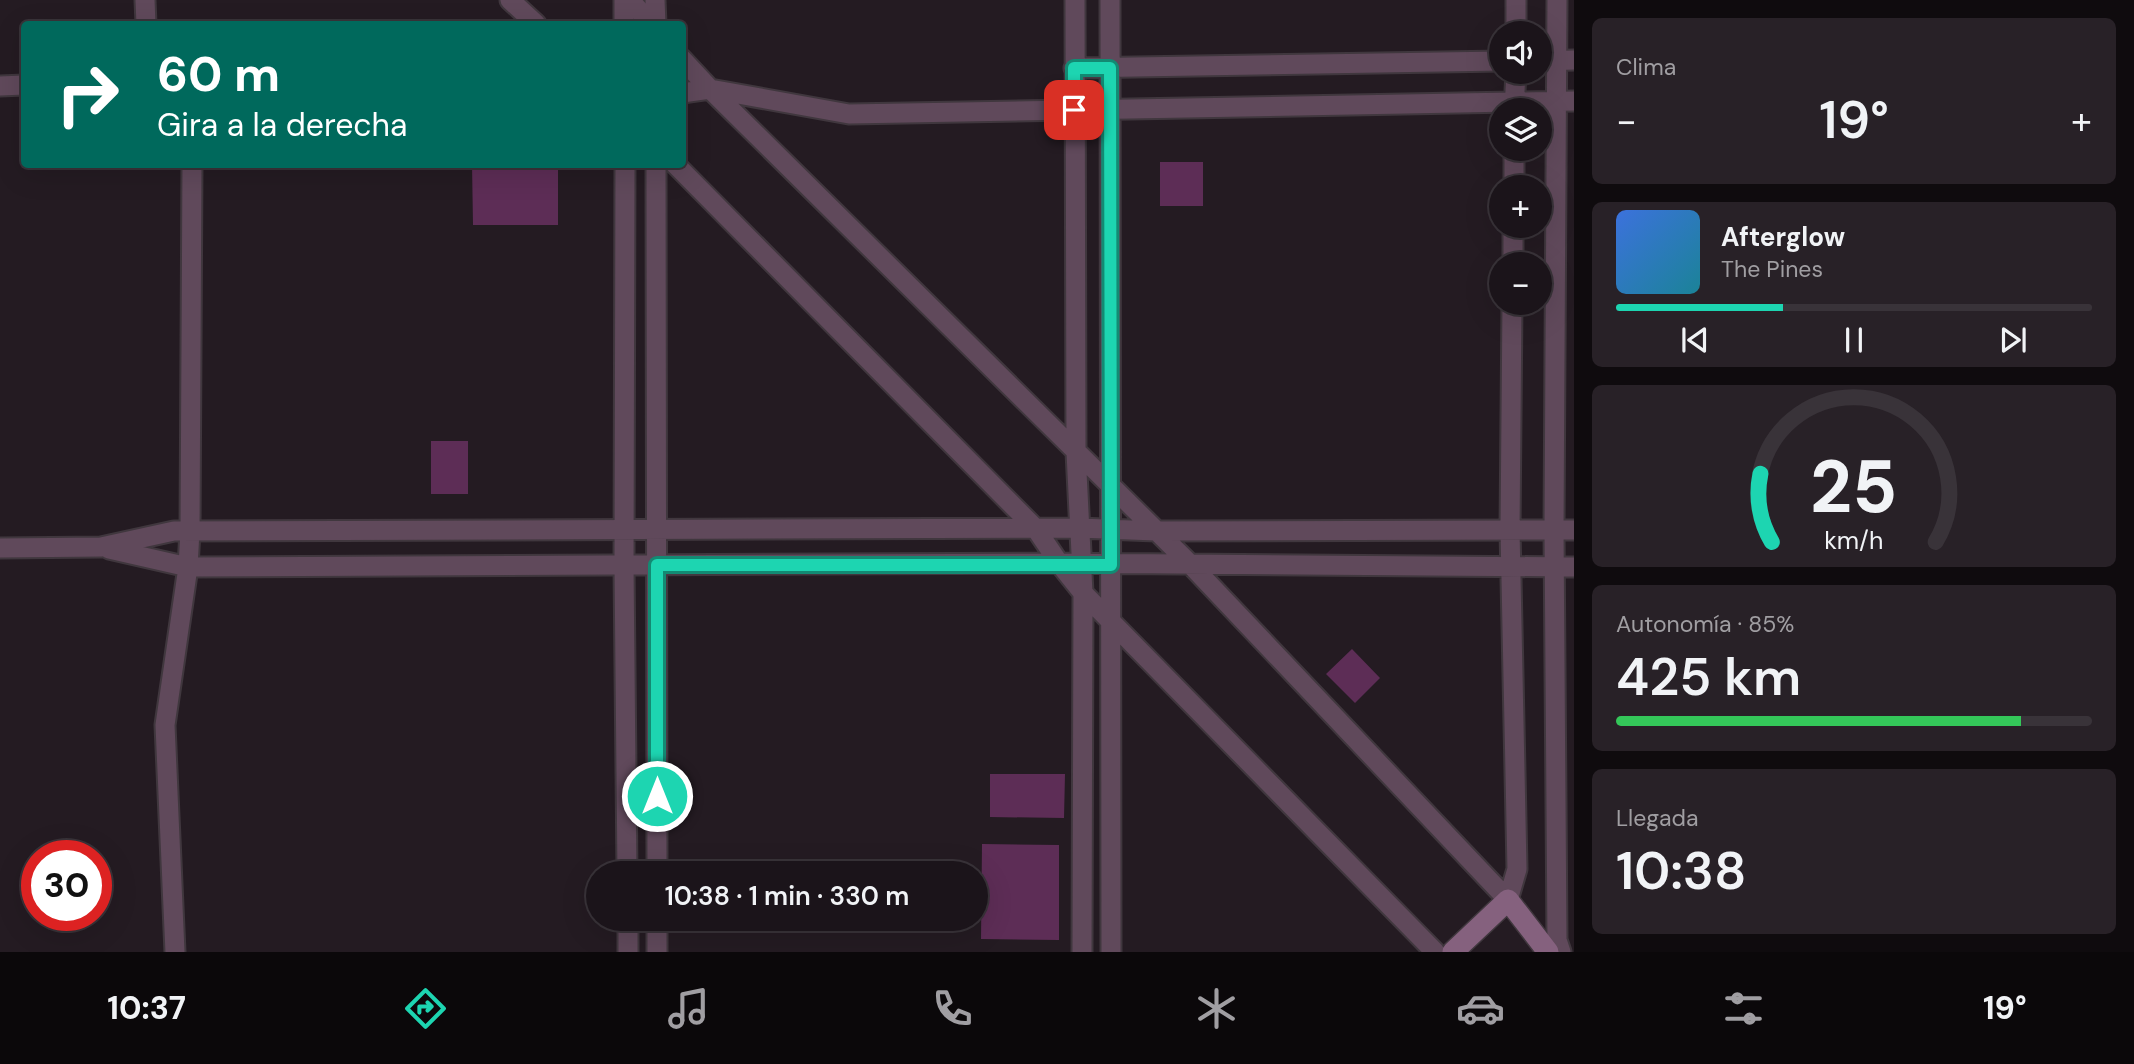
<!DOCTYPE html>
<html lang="es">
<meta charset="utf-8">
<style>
body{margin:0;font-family:"DM Sans",sans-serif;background:#282127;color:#f1f3f6;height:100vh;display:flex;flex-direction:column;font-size:26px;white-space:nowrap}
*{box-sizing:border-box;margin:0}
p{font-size:23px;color:#a09ea2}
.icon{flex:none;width:38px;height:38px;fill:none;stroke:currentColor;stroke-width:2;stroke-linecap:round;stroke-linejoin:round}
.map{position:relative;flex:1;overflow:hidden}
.details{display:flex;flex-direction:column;gap:18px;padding:18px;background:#0f0b0e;width:560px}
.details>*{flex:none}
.hud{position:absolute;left:21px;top:21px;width:665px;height:147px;border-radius:7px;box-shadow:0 7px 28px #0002,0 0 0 2px #393339;background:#00695c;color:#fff;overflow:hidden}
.controls{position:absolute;left:1489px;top:21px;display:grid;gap:14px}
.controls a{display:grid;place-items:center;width:63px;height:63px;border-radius:50%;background:#1b141a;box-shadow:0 7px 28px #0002,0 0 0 2px #393339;font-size:35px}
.speed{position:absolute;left:21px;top:840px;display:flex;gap:14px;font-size:35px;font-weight:700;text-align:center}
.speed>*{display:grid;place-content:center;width:91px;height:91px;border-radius:50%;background:#1b141a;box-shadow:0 7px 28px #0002,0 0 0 2px #393339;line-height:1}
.speed .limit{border:10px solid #d22;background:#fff;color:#111}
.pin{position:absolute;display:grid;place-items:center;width:60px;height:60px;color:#fff;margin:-30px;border-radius:14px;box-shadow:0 4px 10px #0006}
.me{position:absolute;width:77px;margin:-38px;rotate:0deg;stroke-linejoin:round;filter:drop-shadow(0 0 5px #0008)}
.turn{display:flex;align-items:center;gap:24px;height:147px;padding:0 21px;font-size:32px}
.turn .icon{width:91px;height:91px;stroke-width:2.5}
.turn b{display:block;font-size:49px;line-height:60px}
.big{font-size:52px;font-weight:600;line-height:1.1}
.details .widget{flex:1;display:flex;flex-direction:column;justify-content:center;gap:10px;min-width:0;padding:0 24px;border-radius:10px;background:#282127}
.details .dial{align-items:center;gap:0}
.dial svg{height:182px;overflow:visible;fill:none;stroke:#393339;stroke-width:7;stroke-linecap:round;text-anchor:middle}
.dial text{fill:#f1f3f6;stroke:none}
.song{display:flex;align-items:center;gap:21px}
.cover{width:84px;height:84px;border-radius:10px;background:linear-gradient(135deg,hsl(220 70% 55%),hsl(190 70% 35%))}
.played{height:7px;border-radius:4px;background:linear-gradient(90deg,#1dd5b1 35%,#393339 35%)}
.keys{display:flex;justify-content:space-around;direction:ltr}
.heat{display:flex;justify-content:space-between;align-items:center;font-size:38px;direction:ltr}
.charge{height:10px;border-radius:5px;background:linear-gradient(90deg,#34c759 85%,#393339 0)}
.trip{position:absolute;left:586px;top:861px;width:402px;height:70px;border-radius:35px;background:#1b141a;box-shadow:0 7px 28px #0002,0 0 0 2px #393339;font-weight:600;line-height:70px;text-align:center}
.dock{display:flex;height:112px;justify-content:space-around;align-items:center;background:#0b080a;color:#a09ea2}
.dock .icon{width:49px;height:49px}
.dock .selected{color:#1dd5b1}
.dock b{font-size:32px;color:#f1f3f6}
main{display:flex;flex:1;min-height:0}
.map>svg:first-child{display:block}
.building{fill:#5d2d56}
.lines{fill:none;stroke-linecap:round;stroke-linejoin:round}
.street-casing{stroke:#40373e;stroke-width:23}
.secondary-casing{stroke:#40373e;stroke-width:24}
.street{stroke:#60495b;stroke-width:19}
.secondary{stroke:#85617e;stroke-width:21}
.route-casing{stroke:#138a73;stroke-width:18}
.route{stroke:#1dd5b1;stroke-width:12}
</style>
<main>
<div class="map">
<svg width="1574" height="952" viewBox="0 0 1574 952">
<rect width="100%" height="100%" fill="#241b22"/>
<path class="building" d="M1160 162H1203V206H1160Z
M472 164H558V225H473Z
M431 441H468V494H431Z
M1352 649 1380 678 1355 703 1326 674Z
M990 774H1065L1064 818 990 817Z
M982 844 1059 845V940L981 939Z"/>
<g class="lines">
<g class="street-casing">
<path id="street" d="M145 0 146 24
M510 0 536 24
M624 0V24
M630 0 651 24
M655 0 656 24
M1075 0 1076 452 1083 593 1082 952
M1110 0 1111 952
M1557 0 1554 530 1557 940 1561 952
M1516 33V0
M682 59 710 89 1191 565 1508 900 1517 869 1510 530 1512 303
M1540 61 1574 60
M1074 68 1502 61
M0 86 24 85
M682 93 710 89 849 114 1574 101
M1514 110 1516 72
M625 164 624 566 627 873
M656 164 657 873
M675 164 1036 529 1059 563 1083 593 1435 952
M1514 187V149
M1513 264V226
M0 548 101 547 174 531 1079 528 1156 531 1574 530
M109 549 188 567 1059 563 1574 567
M628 919V952
M657 919V952
M175 952 165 725 188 567 190 531 192 164"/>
</g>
<g class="secondary-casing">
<path id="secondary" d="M1453 952 1508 900 1548 952"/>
</g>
<use href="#street" class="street"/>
<use href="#secondary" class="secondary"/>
</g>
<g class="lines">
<g class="route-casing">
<path id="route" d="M657 796V565H1111L1110 68H1074V110"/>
</g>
<use href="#route" class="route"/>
</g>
</svg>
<div class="controls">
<a><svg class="icon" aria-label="sound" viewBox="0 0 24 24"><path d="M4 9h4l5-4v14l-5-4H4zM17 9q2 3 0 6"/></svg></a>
<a><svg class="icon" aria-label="layers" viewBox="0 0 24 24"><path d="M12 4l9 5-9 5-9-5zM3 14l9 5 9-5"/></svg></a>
<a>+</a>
<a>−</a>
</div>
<div class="speed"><div class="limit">30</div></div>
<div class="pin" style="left:1074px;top:110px;background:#d93025"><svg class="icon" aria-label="arrive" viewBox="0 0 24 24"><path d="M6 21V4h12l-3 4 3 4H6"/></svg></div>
<svg class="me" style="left:657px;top:796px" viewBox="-20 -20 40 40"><circle r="17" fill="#1dd5b1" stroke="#fff" stroke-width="3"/><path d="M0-11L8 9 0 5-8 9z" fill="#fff"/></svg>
<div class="trip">10:38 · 1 min · 330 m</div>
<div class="hud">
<div class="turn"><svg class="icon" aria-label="right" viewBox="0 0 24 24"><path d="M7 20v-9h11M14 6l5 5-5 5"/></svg><div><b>60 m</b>Gira a la derecha</div></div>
</div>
</div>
<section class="details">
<div class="widget"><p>Clima</p>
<div class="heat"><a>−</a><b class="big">19°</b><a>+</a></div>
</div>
<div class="widget">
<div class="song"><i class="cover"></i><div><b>Afterglow</b><p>The Pines</p></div></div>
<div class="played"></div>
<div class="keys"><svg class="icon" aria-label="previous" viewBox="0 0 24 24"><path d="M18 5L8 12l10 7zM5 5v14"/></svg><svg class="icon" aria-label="pause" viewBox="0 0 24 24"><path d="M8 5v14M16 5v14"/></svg><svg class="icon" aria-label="next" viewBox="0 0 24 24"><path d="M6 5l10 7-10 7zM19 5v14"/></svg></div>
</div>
<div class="widget dial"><svg viewBox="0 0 100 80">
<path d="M14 69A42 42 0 1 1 86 69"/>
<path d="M14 69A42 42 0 0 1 9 39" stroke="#1dd5b1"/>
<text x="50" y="56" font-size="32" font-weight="700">25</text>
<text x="50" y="72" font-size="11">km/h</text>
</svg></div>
<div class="widget"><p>Autonomía · 85%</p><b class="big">425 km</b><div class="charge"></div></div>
<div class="widget"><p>Llegada</p><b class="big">10:38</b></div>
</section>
</main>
<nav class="dock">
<b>10:37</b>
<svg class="icon selected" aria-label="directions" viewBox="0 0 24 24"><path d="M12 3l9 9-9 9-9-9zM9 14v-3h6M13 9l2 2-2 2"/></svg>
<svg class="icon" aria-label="music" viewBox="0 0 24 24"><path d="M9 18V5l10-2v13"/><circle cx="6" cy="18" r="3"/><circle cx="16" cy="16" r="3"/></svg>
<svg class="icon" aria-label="phone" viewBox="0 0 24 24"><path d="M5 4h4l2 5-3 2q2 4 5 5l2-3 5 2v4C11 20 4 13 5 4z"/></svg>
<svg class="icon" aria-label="climate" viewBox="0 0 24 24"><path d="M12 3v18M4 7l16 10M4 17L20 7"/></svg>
<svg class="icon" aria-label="car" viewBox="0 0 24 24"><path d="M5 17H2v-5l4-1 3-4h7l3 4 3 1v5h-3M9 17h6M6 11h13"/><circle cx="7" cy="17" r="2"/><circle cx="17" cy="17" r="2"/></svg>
<svg class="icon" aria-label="filters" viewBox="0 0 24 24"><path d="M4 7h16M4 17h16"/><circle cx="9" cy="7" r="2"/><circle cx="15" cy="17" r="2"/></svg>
<b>19°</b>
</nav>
